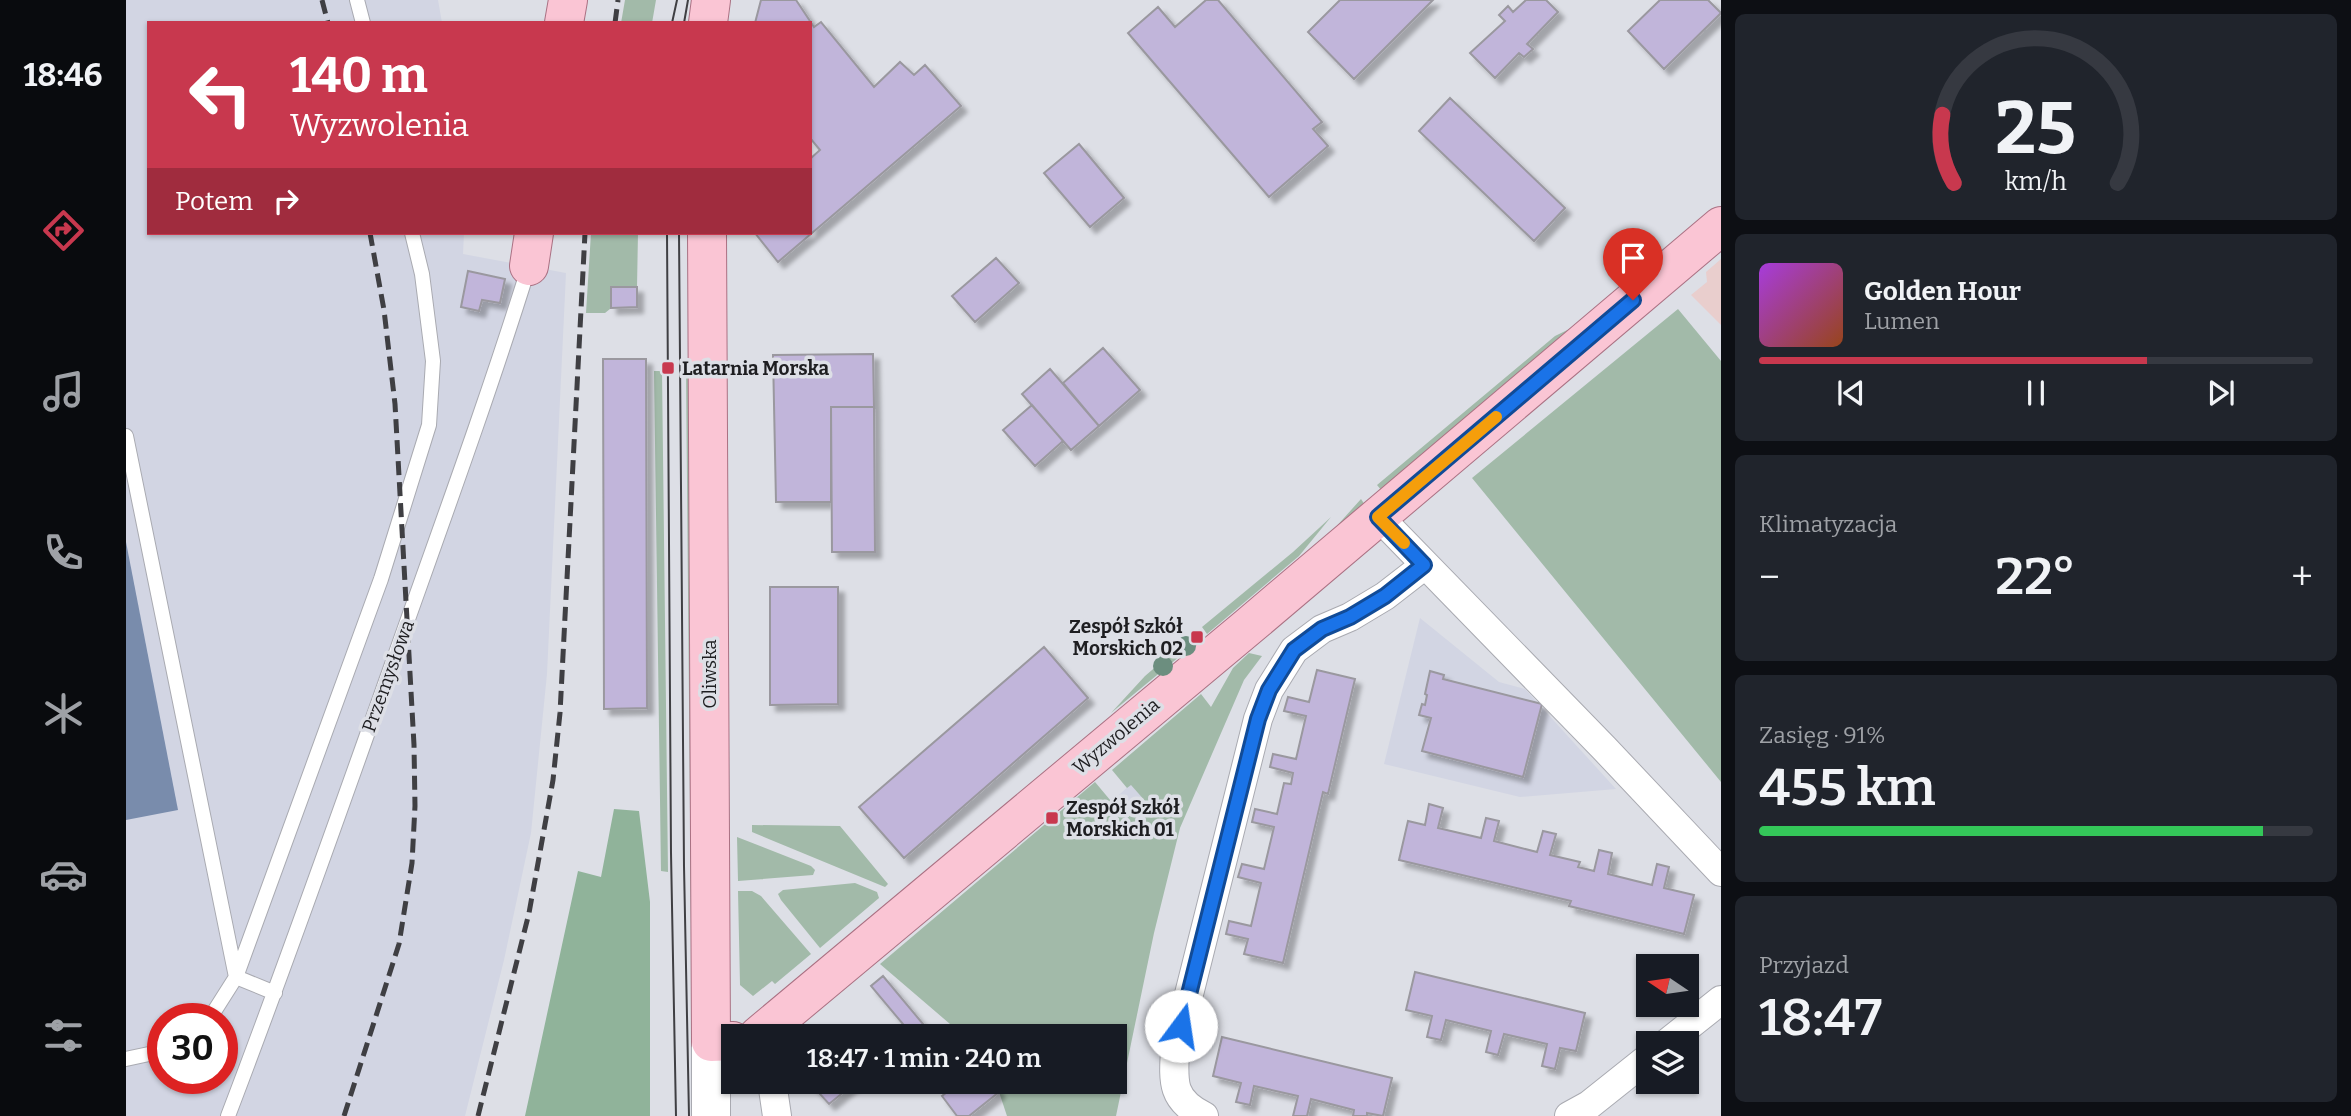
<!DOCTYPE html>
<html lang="pl">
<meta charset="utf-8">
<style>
body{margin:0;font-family:Bitter,serif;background:#20242c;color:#f1f3f6;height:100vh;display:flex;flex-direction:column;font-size:26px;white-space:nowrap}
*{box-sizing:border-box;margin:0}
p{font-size:23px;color:#9ea1a6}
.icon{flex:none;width:38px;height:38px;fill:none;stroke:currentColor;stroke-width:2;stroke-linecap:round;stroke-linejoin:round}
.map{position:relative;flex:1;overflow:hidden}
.details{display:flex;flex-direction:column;gap:14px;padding:14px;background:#0d0f14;width:630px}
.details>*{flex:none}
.hud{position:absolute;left:21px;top:21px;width:665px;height:214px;border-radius:0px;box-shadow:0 2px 5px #0004;background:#c8384e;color:#fff;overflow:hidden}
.needle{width:46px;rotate:283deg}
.controls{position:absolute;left:1510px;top:954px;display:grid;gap:14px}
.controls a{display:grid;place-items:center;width:63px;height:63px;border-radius:0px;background:#171b24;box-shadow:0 2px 5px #0004;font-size:35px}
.speed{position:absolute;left:21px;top:1003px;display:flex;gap:14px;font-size:35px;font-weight:700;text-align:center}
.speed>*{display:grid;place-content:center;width:91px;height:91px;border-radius:50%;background:#171b24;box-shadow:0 2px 5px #0004;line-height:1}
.speed .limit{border:10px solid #d22;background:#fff;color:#111}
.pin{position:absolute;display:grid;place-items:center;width:60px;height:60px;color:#fff;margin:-72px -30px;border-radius:50% 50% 50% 0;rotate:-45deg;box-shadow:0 0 7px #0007}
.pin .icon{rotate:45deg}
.me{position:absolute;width:77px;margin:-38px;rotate:14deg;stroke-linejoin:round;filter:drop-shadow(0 0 5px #0008)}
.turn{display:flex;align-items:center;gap:24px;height:147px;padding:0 28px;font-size:32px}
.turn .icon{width:91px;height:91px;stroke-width:2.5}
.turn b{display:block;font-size:49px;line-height:60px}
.then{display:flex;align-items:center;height:66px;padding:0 28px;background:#0003;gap:14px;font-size:26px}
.big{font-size:52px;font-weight:600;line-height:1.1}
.details .card{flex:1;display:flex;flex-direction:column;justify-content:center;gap:10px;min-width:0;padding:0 24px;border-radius:10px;background:#20242c}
.details .dial{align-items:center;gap:0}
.dial svg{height:182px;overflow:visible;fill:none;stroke:#363941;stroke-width:7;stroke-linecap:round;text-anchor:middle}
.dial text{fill:#f1f3f6;stroke:none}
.song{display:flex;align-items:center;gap:21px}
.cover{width:84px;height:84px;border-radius:10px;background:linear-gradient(135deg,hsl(280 70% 55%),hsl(20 70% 35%))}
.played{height:7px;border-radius:4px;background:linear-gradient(90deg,#c8384e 70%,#363941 70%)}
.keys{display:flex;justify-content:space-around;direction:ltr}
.heat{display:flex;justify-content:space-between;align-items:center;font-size:38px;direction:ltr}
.charge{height:10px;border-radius:5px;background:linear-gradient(90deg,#34c759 91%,#363941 0)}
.trip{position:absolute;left:595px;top:1024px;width:406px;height:70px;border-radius:0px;background:#171b24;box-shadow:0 2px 5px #0004;font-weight:600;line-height:70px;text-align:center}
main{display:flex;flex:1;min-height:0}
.tab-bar{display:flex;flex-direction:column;width:126px;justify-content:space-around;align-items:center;background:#090b0e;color:#9ea1a6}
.tab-bar .icon{width:49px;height:49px}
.tab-bar .on{color:#c8384e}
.tab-bar b{font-size:32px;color:#f1f3f6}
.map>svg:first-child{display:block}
.built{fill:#d2d5e3;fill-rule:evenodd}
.education{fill:#e9cecd}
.green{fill:#a2baa9}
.forest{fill:#90b39a}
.water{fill:#798cac}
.building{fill:#c1b5da;stroke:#9a989f;stroke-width:2;filter:url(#shadow)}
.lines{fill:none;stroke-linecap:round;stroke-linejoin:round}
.lane-casing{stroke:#a9aab1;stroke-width:16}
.street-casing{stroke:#a9aab1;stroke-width:30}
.secondary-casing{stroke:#a9aab1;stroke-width:40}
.primary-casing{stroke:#aa7183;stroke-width:40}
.lane{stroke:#fff;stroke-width:14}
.street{stroke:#fff;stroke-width:28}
.secondary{stroke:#fff;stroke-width:38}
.primary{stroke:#fac5d4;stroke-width:38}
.tram{stroke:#3f3f43;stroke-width:2}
.rail{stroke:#3f3f43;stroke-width:5;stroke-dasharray:14 7;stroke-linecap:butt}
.tree{fill:#6c8e7f}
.route-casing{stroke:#114b97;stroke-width:18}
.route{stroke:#1a73e8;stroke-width:12}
.slow{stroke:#f59e0b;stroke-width:12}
.poi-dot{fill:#c8384e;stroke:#dddfe6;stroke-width:2.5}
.labels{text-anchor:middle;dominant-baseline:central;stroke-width:7;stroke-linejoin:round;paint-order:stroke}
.poi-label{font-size:19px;font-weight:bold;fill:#1e1e21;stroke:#dddfe6;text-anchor:start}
.street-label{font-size:19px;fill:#1e1e21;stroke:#dddfe6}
</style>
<main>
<nav class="tab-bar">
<b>18:46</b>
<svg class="icon on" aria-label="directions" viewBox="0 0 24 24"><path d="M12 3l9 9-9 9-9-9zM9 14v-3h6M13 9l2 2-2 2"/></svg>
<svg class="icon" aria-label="music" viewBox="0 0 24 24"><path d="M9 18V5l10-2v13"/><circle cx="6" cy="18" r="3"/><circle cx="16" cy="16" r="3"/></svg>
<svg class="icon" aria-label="phone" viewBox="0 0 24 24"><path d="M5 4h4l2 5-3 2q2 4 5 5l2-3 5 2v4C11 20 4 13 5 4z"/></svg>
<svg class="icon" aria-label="climate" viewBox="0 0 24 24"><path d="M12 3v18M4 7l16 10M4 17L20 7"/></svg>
<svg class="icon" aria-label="car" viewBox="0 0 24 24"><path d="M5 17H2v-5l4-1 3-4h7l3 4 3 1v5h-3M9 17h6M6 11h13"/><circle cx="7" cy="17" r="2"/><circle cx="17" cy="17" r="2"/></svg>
<svg class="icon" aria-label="filters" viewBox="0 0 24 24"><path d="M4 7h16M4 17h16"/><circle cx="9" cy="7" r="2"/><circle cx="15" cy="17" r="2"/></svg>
</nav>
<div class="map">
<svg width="1595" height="1116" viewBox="0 0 1595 1116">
<defs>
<filter id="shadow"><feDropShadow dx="6" dy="6" stdDeviation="2" flood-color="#0004"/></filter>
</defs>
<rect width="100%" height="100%" fill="#dddfe6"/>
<path class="built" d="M0 0H312L316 23H23V233H338L337 254 440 273 421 674 405 833 378 960 339 1116H0ZM37 1018H96V1078H37Z
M1294 618 1373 682 1399 689 1490 789 1394 797 1258 764Z
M1005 784 1020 802 999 820 985 802Z"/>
<path class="education" d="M1595 259V325L1565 295 1581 282 1580 272Z"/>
<path class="green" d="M499 0H530L526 23H495Z
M465 233H512L511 287 479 313H460Z
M1552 309 1595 361V782L1346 478Z
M1464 319 1182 558 1235 499 1239 505 1256 491 1251 485 1429 336Z
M560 370H564L570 923H565Z
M528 371H536L542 872 535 871Z
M1205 517 1173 556 1081 634 1076 627 1167 552Z
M1060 641 1065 647 985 713 1019 676Z
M1123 653 1136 656 1118 680 1054 828 1028 933 990 1116H881L873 1092 866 1082H989V1036H838L754 964 969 782 1000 819 1020 802 1005 785 1001 788 986 770 1075 694 1085 707 1107 668Z
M626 825 714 826 762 884 759 887 626 832Z
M611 837 685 866 689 870 687 875 612 881Z
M729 883 751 892 753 898 694 948 655 900 652 894 657 890Z
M612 891H626L635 896 685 954 649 984 646 981 627 996 614 985Z"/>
<path class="forest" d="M488 809 513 811 524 902V1116H399L452 871 475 877Z"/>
<path class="water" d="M0 542 52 810 0 820Z"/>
<path class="building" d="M635 0H670L688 27 695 22 748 87 774 62 788 75 799 65 835 106 652 262 629 233H684V159L694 150 684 138V23H629Z
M1080 0H1092L1196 122 1187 129 1202 146 1143 197 1002 33 1032 7 1049 27Z
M1214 0H1307L1228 79 1182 32Z
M1400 0H1420L1432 12 1401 44 1407 49 1398 57 1393 53 1369 78 1344 53 1379 21 1373 15 1382 6 1387 12Z
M1534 0H1582L1595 13 1538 69 1502 31Z
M1324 98 1439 208 1408 241 1293 131Z
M953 144 998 198 964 227 918 173Z
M870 258 893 283 849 322 826 296Z
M342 271 379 279 374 303 356 300 353 311 335 307Z
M485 287H511V307L485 308Z
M977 348 1014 390 973 426 937 383Z
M747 354 748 407H705V502H650L647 355Z
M477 359H520L521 708 478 709Z
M924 369 973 426 945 450 896 394Z
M906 405 937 441 909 466 877 430Z
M705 407H748L749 552H706Z
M644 587H712V704L644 705Z
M918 647 962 698 778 858 733 807Z
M1191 670 1229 679 1202 794 1197 792 1157 963 1118 954 1122 939 1100 934 1103 921 1125 926 1135 883 1112 877 1116 864 1138 869 1148 827 1126 822 1129 809 1151 814 1158 783 1165 784 1167 773 1144 767 1147 754 1170 759 1180 716 1158 711 1162 697 1183 702Z
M1304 671 1318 675 1317 679 1416 704 1397 777 1296 751 1305 718 1293 715 1296 704 1299 705 1301 695 1299 694Z
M1303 804 1317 808 1312 828 1355 838 1360 818 1373 821 1368 841 1411 852 1417 831 1430 834 1424 855 1454 862 1452 867 1468 871 1473 850 1486 853 1482 874 1526 885 1531 864 1543 867 1538 888 1568 895 1558 934 1443 906 1445 901 1273 860 1282 821 1299 825Z
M1289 972 1459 1013 1450 1051 1434 1048 1429 1069 1416 1066 1421 1044 1378 1034 1372 1055 1360 1052 1365 1031 1320 1020 1315 1040 1301 1037 1306 1016 1280 1010Z
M757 976 802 1030 795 1036H787L745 986Z
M1033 1000 1053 1004 1050 1025 1030 1021Z
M1096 1037 1266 1078 1257 1116 1241 1113V1116H1227L1228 1110 1185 1099 1181 1116H1167L1172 1096 1128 1086 1124 1105 1110 1102 1115 1083 1087 1076Z
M683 1082H730L703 1104Z
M834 1082H847L853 1088 861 1082H866L873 1092 843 1116H831L816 1096Z"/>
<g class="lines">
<g class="lane-casing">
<path id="lane" d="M231 0 237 23
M0 436 110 977 149 993
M84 1018 110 977 255 579 303 425 307 361 296 274 286 233
M0 1059 37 1051
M102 1116C159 967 212 817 265 667 312 534 361 401 403 266"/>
</g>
<g class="street-casing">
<path id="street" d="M1253 517 1478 748 1595 872
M1541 1043 1595 1000
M646 1082 651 1116
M1078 1116C1046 1100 1047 1083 1049 1050L1132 719 1143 690 1168 650 1196 629 1224 617 1259 596 1299 565
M1443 1116 1463 1105 1522 1058"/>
</g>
<g class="secondary-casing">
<path id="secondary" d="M585 1042V1116"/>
</g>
<g class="primary-casing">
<path id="primary" d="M438 23 442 0
M582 23 585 0
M581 233 585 1042 607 1041
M403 266 408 233
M632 1036 1123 626 1595 226"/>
</g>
<use href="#lane" class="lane"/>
<use href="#street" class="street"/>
<use href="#secondary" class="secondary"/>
<use href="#primary" class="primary"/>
<path class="tram" d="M546 23 551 0
M558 23 562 0
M541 233 545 853 550 1116
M553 233 558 866 563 1116"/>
<path class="rail" d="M196 0 202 23
M489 23 492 0
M218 1116 273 944 286 863 289 806 288 745 269 404 258 310 244 233
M352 1116 403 913 427 780 434 713 459 233"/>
</g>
<g class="tree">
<circle cx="1060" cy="646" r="10"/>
<circle cx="1037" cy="666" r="10"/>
</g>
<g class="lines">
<g class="route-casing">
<path id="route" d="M1055 1026 1132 719 1143 690 1168 650 1196 629 1224 617 1259 596 1298 565 1252 517 1507 300"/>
</g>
<use href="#route" class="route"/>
<path class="slow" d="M1278 543 1252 517 1370 417"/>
</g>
<g class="poi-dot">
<rect x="535" y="361" width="14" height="14" rx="3.5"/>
<rect x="1064" y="630" width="14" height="14" rx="3.5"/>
<rect x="919" y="811" width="14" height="14" rx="3.5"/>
</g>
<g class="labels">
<g class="poi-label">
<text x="556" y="368">Latarnia Morska</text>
<text x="1057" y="626" text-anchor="end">Zespół Szkół<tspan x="1057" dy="22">Morskich 02</tspan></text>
<text x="940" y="807">Zespół Szkół<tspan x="940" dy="22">Morskich 01</tspan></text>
</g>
<g class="street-label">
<text transform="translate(583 674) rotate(-90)">Oliwska</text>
<text transform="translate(262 676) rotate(-70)">Przemysłowa</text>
<text transform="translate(990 736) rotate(-40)">Wyzwolenia</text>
</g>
</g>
</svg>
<div class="controls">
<a><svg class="needle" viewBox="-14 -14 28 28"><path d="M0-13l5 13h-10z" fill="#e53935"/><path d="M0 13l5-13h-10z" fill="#9ea1a6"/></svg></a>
<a><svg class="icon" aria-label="layers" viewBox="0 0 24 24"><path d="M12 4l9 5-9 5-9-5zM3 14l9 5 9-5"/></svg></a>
</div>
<div class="speed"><div class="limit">30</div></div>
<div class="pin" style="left:1507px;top:300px;background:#d93025"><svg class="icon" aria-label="arrive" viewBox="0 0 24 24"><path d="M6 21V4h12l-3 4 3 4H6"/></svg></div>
<svg class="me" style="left:1055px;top:1026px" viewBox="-20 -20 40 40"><circle r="19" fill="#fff"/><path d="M0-13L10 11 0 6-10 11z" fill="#1a73e8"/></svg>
<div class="trip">18:47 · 1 min · 240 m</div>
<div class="hud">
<div class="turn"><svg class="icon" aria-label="left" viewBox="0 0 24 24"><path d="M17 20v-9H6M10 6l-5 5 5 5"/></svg><div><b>140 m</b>Wyzwolenia</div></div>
<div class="then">Potem<svg class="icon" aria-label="right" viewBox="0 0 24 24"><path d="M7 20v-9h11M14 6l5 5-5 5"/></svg></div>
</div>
</div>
<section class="details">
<div class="card dial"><svg viewBox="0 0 100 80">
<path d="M14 69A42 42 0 1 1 86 69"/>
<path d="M14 69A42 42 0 0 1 9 39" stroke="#c8384e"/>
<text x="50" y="56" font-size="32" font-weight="700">25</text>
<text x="50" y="72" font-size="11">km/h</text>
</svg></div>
<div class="card">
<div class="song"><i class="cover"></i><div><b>Golden Hour</b><p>Lumen</p></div></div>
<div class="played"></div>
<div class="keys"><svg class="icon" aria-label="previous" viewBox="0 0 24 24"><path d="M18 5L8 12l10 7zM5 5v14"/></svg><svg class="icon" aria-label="pause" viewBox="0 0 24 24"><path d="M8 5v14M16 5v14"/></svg><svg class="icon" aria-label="next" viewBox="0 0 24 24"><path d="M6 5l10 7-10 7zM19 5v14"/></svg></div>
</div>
<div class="card"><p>Klimatyzacja</p>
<div class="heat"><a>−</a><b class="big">22°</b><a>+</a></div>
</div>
<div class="card"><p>Zasięg · 91%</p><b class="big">455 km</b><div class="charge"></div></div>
<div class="card"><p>Przyjazd</p><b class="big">18:47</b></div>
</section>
</main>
